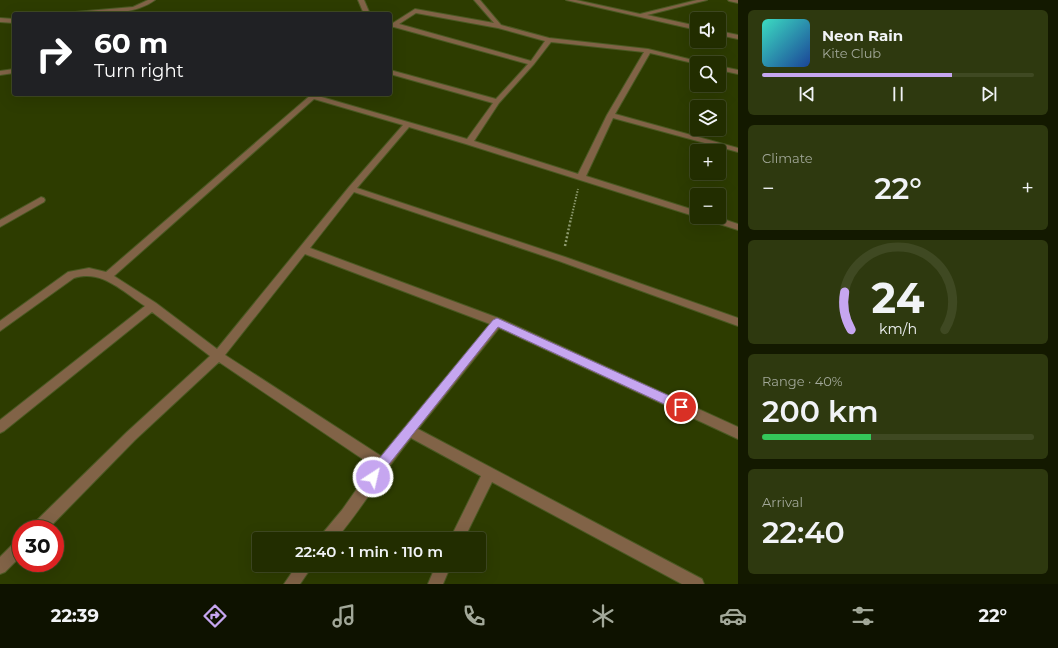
<!DOCTYPE html>
<meta charset="utf-8">
<style>
body{margin:0;font-family:Montserrat,sans-serif;background:#2e390f;color:#f1f3f6;height:100vh;display:flex;flex-direction:column;font-size:15px;white-space:nowrap}
*{box-sizing:border-box;margin:0}
p{font-size:13px;color:#a2a899}
.icon{flex:none;width:22px;height:22px;fill:none;stroke:currentColor;stroke-width:2;stroke-linecap:round;stroke-linejoin:round}
.map{position:relative;flex:1;overflow:hidden}
.details{display:flex;flex-direction:column;gap:10px;padding:10px;background:#131900;width:320px}
.details>*{flex:none}
.top-card{position:absolute;left:12px;top:12px;width:380px;height:84px;border-radius:4px;box-shadow:0 4px 16px #0002,0 0 0 1px #3f4922;background:#202124;color:#fff;overflow:hidden}
.fabs{position:absolute;left:690px;top:12px;display:grid;gap:8px}
.fabs a{display:grid;place-items:center;width:36px;height:36px;border-radius:4px;background:#222d00;box-shadow:0 4px 16px #0002,0 0 0 1px #3f4922;font-size:20px}
.speed{position:absolute;left:12px;top:520px;display:flex;gap:8px;font-size:20px;font-weight:700;text-align:center}
.speed>*{display:grid;place-content:center;width:52px;height:52px;border-radius:50%;background:#222d00;box-shadow:0 4px 16px #0002,0 0 0 1px #3f4922;line-height:1}
.speed .limit{border:6px solid #d22;background:#fff;color:#111}
.pin{position:absolute;display:grid;place-items:center;width:34px;height:34px;color:#fff;margin:-17px;border:2px solid #fff;border-radius:50%;box-shadow:0 1px 4px #0007}
.me{position:absolute;width:44px;margin:-22px;rotate:35deg;stroke-linejoin:round;filter:drop-shadow(0 0 3px #0008)}
.turn{display:flex;align-items:center;gap:14px;height:84px;padding:0 16px;font-size:18px}
.turn .icon{width:52px;height:52px;stroke-width:2.5}
.turn b{display:block;font-size:28px;line-height:34px}
.big{font-size:30px;font-weight:600;line-height:1.1}
.details .tile{flex:1;display:flex;flex-direction:column;justify-content:center;gap:6px;min-width:0;padding:0 14px;border-radius:6px;background:#2e390f}
.details .dial{align-items:center;gap:0}
.dial svg{height:104px;overflow:visible;fill:none;stroke:#3f4922;stroke-width:7;stroke-linecap:round;text-anchor:middle}
.dial text{fill:#f1f3f6;stroke:none}
.song{display:flex;align-items:center;gap:12px}
.cover{width:48px;height:48px;border-radius:6px;background:linear-gradient(135deg,hsl(170 70% 55%),hsl(220 70% 35%))}
.played{height:4px;border-radius:2px;background:linear-gradient(90deg,#c6a6f0 70%,#3f4922 70%)}
.keys{display:flex;justify-content:space-around;direction:ltr}
.heat{display:flex;justify-content:space-between;align-items:center;font-size:22px;direction:ltr}
.charge{height:6px;border-radius:3px;background:linear-gradient(90deg,#34c759 40%,#3f4922 0)}
.trip{position:absolute;left:252px;top:532px;width:234px;height:40px;border-radius:4px;background:#222d00;box-shadow:0 4px 16px #0002,0 0 0 1px #3f4922;font-weight:600;line-height:40px;text-align:center}
.dock{display:flex;height:64px;justify-content:space-around;align-items:center;background:#0e1200;color:#a2a899}
.dock .icon{width:28px;height:28px}
.dock .on{color:#c6a6f0}
.dock b{font-size:18px;color:#f1f3f6}
main{display:flex;flex:1;min-height:0}
.map>svg:first-child{display:block}
.lines{fill:none;stroke-linecap:round;stroke-linejoin:round}
.minor-casing{stroke:#4a5922;stroke-width:2}
.path-far1{stroke:#8e9b6f;stroke-width:2;stroke-dasharray:1.5 1.5;stroke-linecap:butt}
.path{stroke:#8e9b6f;stroke-width:2.5;stroke-dasharray:2 2;stroke-linecap:butt}
.minor{fill:#816347;fill-rule:evenodd}
.route{fill:#c6a6f0;stroke:#816c9c}
</style>
<main>
<div class="map">
<svg width="738" height="584" viewBox="0 0 738 584">
<rect width="100%" height="100%" fill="#2d3c00"/>
<g class="lines">
<g class="minor-casing">
<path id="minor" d="M148 0H155C134 16 97 14 72 14L75 12 133 7Z
M358 0H364L370 14H364Z
M474 0H480L501 25 549 38 648 49 701 62 702 63H697V64L650 53 615 114 738 148V152L613 118 586 176 697 211V217L466 144 409 127 357 188 565 257 738 318V326L559 261 354 192 310 248 501 319 738 427V439L499 328 418 429 702 579 704 584H682L492 482 464 539H450L481 476 411 438C384 471 363 507 336 539H320L322 534 342 510 373 466 219 362 135 440 48 529H31L33 524 127 432 210 356 152 312 4 431 0 433V420L145 306C123 292 102 269 74 278L0 331V321L68 272 89 268 106 272 312 94H319L318 96 467 139 493 103 390 74V70L496 99 528 64 394 27H390V23H393L415 9 494 23ZM416 13 498 28 545 41 531 61 399 24ZM551 42 644 52 607 115 578 174 474 141 499 103 534 64ZM314 99 403 125 349 187 217 349 156 303 114 276ZM305 254 490 324 381 456 225 355Z
M566 0H576L640 14 697 0H707L647 15 697 26V30Z
M728 0H738V3L729 1Z
M0 18 14 19V23L0 22Z
M719 31 738 35V39L719 35Z
M719 66 738 70V74L719 70Z
M14 69V73L0 75V71Z
M41 197 44 198 45 200 44 202 0 227V220Z
M703 217H717L738 224V230L704 219Z
M21 539V556L5 572 0 574V557L16 541Z
M297 565H313L300 584H284Z
M436 565H451L443 584H428Z"/>
</g>
<path class="path-far1" d="M571 219 578 189"/>
<path class="path" d="M565 246 571 218"/>
<use href="#minor" class="minor"/>
</g>
<path class="route" d="M497 318 685 403 687 407 685 410 681 412 677 410 498 327 386 468 377 481 373 482 369 481 367 477 378 460 493 320Z"/>
</svg>
<div class="fabs">
<a><svg class="icon" aria-label="sound" viewBox="0 0 24 24"><path d="M4 9h4l5-4v14l-5-4H4zM17 9q2 3 0 6"/></svg></a>
<a><svg class="icon" aria-label="search" viewBox="0 0 24 24"><circle cx="10" cy="10" r="6"/><path d="M15 15l6 6"/></svg></a>
<a><svg class="icon" aria-label="layers" viewBox="0 0 24 24"><path d="M12 4l9 5-9 5-9-5zM3 14l9 5 9-5"/></svg></a>
<a>+</a>
<a>−</a>
</div>
<div class="speed"><div class="limit">30</div></div>
<div class="pin" style="left:681px;top:407px;background:#d93025"><svg class="icon" aria-label="arrive" viewBox="0 0 24 24"><path d="M6 21V4h12l-3 4 3 4H6"/></svg></div>
<svg class="me" style="left:373px;top:477px" viewBox="-20 -20 40 40"><circle r="17" fill="#c6a6f0" stroke="#fff" stroke-width="3"/><path d="M0-11L8 9 0 5-8 9z" fill="#fff"/></svg>
<div class="trip">22:40 · 1 min · 110 m</div>
<div class="top-card">
<div class="turn"><svg class="icon" aria-label="right" viewBox="0 0 24 24"><path d="M7 20v-9h11M14 6l5 5-5 5"/></svg><div><b>60 m</b>Turn right</div></div>
</div>
</div>
<section class="details">
<div class="tile">
<div class="song"><i class="cover"></i><div><b>Neon Rain</b><p>Kite Club</p></div></div>
<div class="played"></div>
<div class="keys"><svg class="icon" aria-label="previous" viewBox="0 0 24 24"><path d="M18 5L8 12l10 7zM5 5v14"/></svg><svg class="icon" aria-label="pause" viewBox="0 0 24 24"><path d="M8 5v14M16 5v14"/></svg><svg class="icon" aria-label="next" viewBox="0 0 24 24"><path d="M6 5l10 7-10 7zM19 5v14"/></svg></div>
</div>
<div class="tile"><p>Climate</p>
<div class="heat"><a>−</a><b class="big">22°</b><a>+</a></div>
</div>
<div class="tile dial"><svg viewBox="0 0 100 80">
<path d="M14 69A42 42 0 1 1 86 69"/>
<path d="M14 69A42 42 0 0 1 9 40" stroke="#c6a6f0"/>
<text x="50" y="56" font-size="32" font-weight="700">24</text>
<text x="50" y="72" font-size="11">km/h</text>
</svg></div>
<div class="tile"><p>Range · 40%</p><b class="big">200 km</b><div class="charge"></div></div>
<div class="tile"><p>Arrival</p><b class="big">22:40</b></div>
</section>
</main>
<nav class="dock">
<b>22:39</b>
<svg class="icon on" aria-label="directions" viewBox="0 0 24 24"><path d="M12 3l9 9-9 9-9-9zM9 14v-3h6M13 9l2 2-2 2"/></svg>
<svg class="icon" aria-label="music" viewBox="0 0 24 24"><path d="M9 18V5l10-2v13"/><circle cx="6" cy="18" r="3"/><circle cx="16" cy="16" r="3"/></svg>
<svg class="icon" aria-label="phone" viewBox="0 0 24 24"><path d="M5 4h4l2 5-3 2q2 4 5 5l2-3 5 2v4C11 20 4 13 5 4z"/></svg>
<svg class="icon" aria-label="climate" viewBox="0 0 24 24"><path d="M12 3v18M4 7l16 10M4 17L20 7"/></svg>
<svg class="icon" aria-label="car" viewBox="0 0 24 24"><path d="M5 17H2v-5l4-1 3-4h7l3 4 3 1v5h-3M9 17h6M6 11h13"/><circle cx="7" cy="17" r="2"/><circle cx="17" cy="17" r="2"/></svg>
<svg class="icon" aria-label="filters" viewBox="0 0 24 24"><path d="M4 7h16M4 17h16"/><circle cx="9" cy="7" r="2"/><circle cx="15" cy="17" r="2"/></svg>
<b>22°</b>
</nav>
